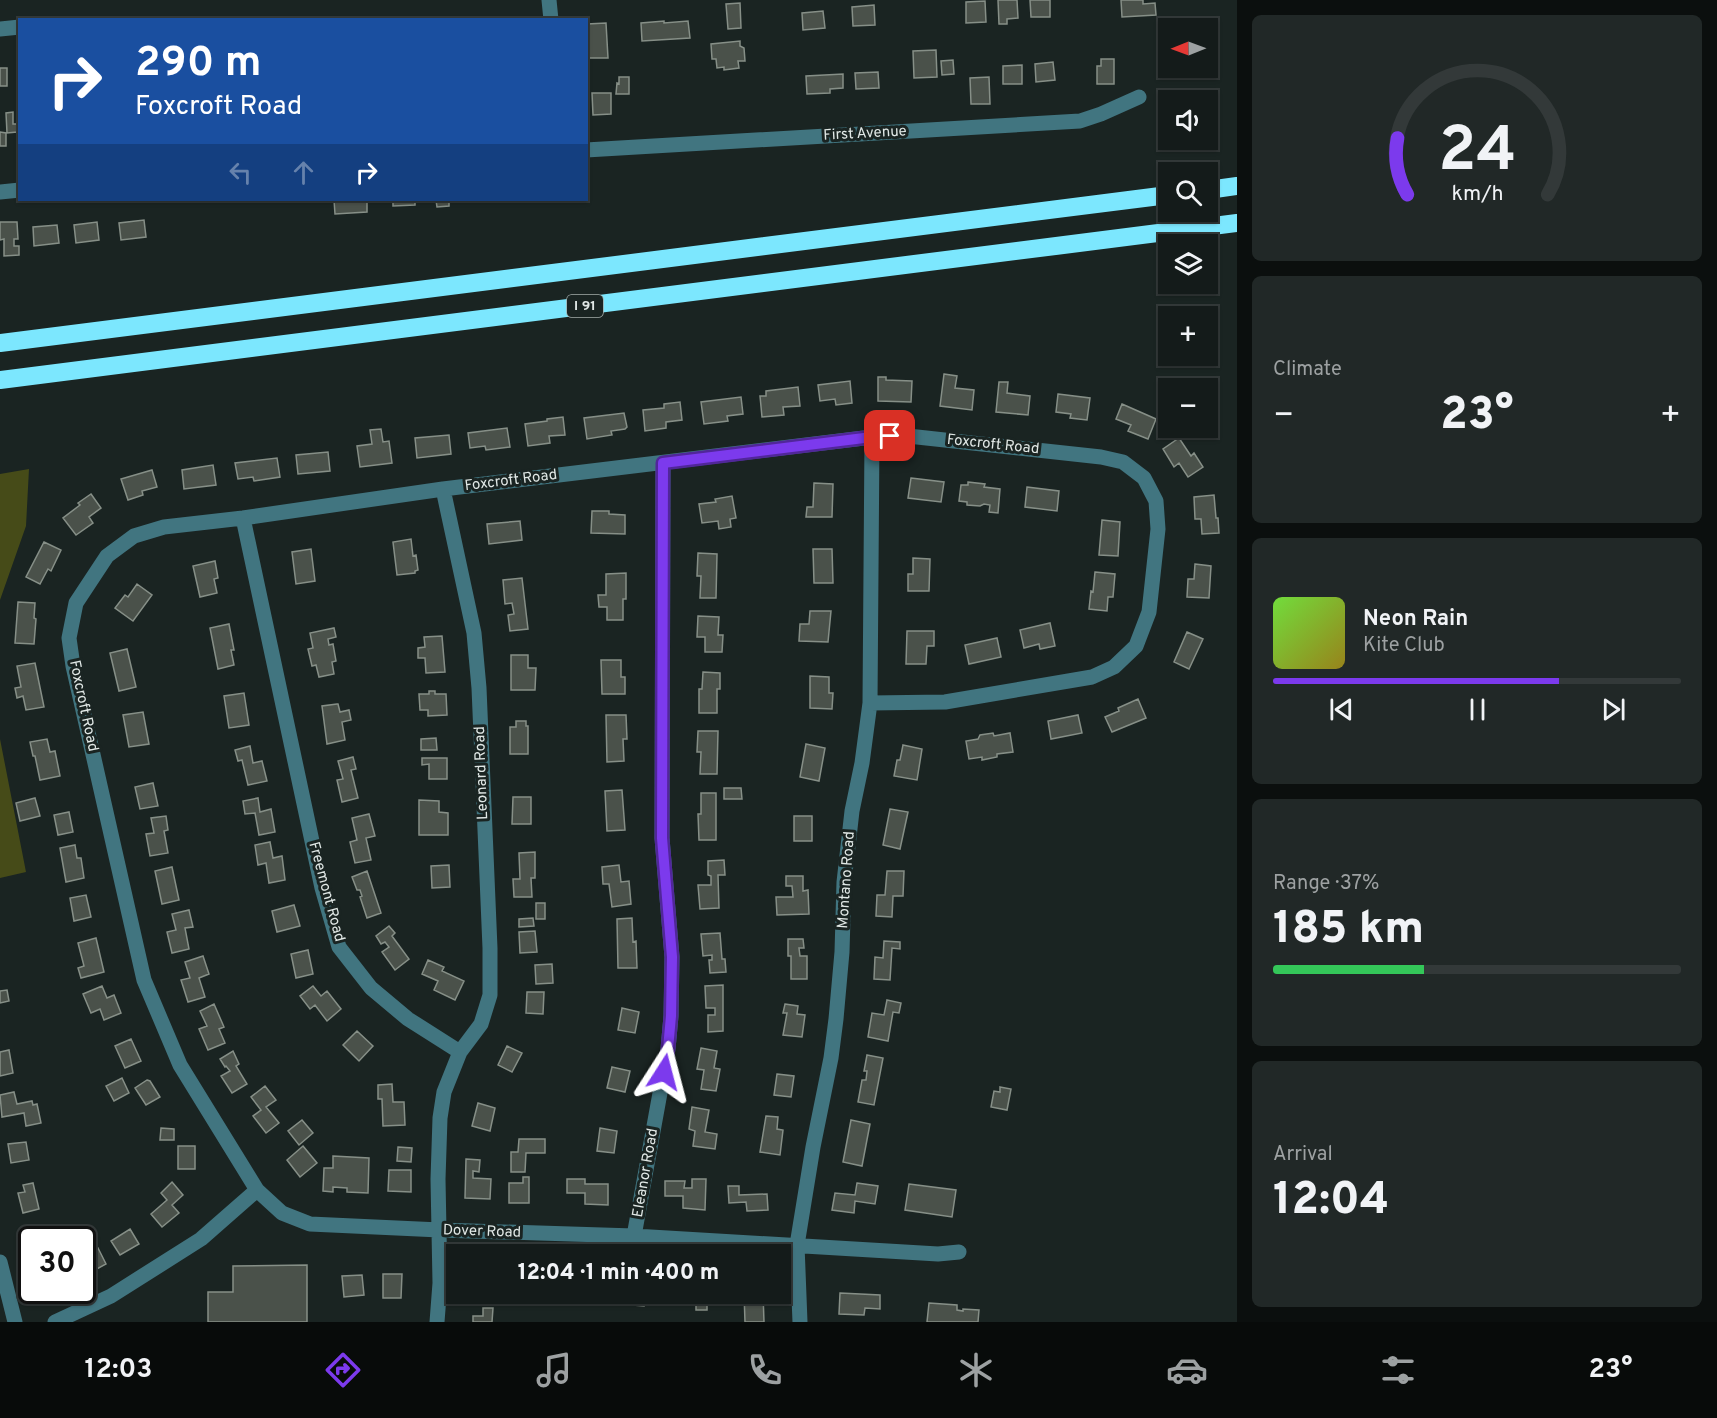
<!DOCTYPE html>
<meta charset="utf-8">
<style>
body{margin:0;font-family:Overpass,sans-serif;background:#212827;color:#f1f3f6;height:100vh;display:flex;flex-direction:column;font-size:22px;white-space:nowrap}
*{box-sizing:border-box;margin:0}
p{font-size:20px;color:#9da1a2}
.icon{flex:none;width:33px;height:33px;fill:none;stroke:currentColor;stroke-width:2;stroke-linecap:round;stroke-linejoin:round}
.map{position:relative;flex:1;overflow:hidden}
.sheet{display:flex;flex-direction:column;gap:15px;padding:15px;background:#0b0f0e;width:480px}
.sheet>*{flex:none}
.guide{position:absolute;left:18px;top:18px;width:570px;height:183px;border-radius:0px;box-shadow:0 2px 4px #0004,0 0 0 2px #333939;background:#1a4fa0;color:#fff;overflow:hidden}
.needle{width:39px;rotate:269deg}
.tools{position:absolute;left:1158px;top:18px;display:grid;gap:12px}
.tools a{display:grid;place-items:center;width:60px;height:60px;border-radius:0px;background:#141b1a;box-shadow:0 2px 4px #0004,0 0 0 2px #333939;font-size:30px}
.speed{position:absolute;left:18px;top:1226px;display:flex;gap:12px;font-size:30px;font-weight:700;text-align:center}
.speed>*{display:grid;place-content:center;width:78px;height:78px;border-radius:50%;background:#141b1a;box-shadow:0 2px 4px #0004,0 0 0 2px #333939;line-height:1}
.speed .limit{border:3px solid #111;border-radius:9px;background:#fff;color:#111}
.pin{position:absolute;display:grid;place-items:center;width:51px;height:51px;color:#fff;margin:-26px;border-radius:12px;box-shadow:0 3px 9px #0006}
.me{position:absolute;width:66px;margin:-33px;rotate:9deg;stroke-linejoin:round;filter:drop-shadow(0 0 4px #0008)}
.turn{display:flex;align-items:center;gap:21px;height:126px;padding:0 18px;font-size:27px}
.turn .icon{width:78px;height:78px;stroke-width:2.5}
.turn b{display:block;font-size:42px;line-height:51px}
.lanes{display:flex;align-items:center;height:57px;padding:0 18px;background:#0003;justify-content:center;gap:30px;direction:ltr}
.lanes .off{opacity:.35}
.big{font-size:45px;font-weight:800;line-height:1.1}
.sheet .card{flex:1;display:flex;flex-direction:column;justify-content:center;gap:9px;min-width:0;padding:0 21px;border-radius:9px;background:#212827}
.sheet .dial{align-items:center;gap:0}
.dial svg{height:156px;overflow:visible;fill:none;stroke:#333939;stroke-width:7;stroke-linecap:round;text-anchor:middle}
.dial text{fill:#f1f3f6;stroke:none}
.song{display:flex;align-items:center;gap:18px}
.cover{width:72px;height:72px;border-radius:9px;background:linear-gradient(135deg,hsl(100 70% 55%),hsl(50 70% 35%))}
.played{height:6px;border-radius:3px;background:linear-gradient(90deg,#7c3aed 70%,#333939 70%)}
.keys{display:flex;justify-content:space-around;direction:ltr}
.heat{display:flex;justify-content:space-between;align-items:center;font-size:33px;direction:ltr}
.charge{height:9px;border-radius:4px;background:linear-gradient(90deg,#34c759 37%,#333939 0)}
.trip{position:absolute;left:446px;top:1244px;width:345px;height:60px;border-radius:0px;background:#141b1a;box-shadow:0 2px 4px #0004,0 0 0 2px #333939;font-weight:800;line-height:60px;text-align:center}
.tab-bar{display:flex;height:96px;justify-content:space-around;align-items:center;background:#080b0a;color:#9da1a2}
.tab-bar .icon{width:42px;height:42px}
.tab-bar .on{color:#7c3aed}
.tab-bar b{font-size:27px;color:#f1f3f6}
main{display:flex;flex:1;min-height:0}
.map>svg:first-child{display:block}
.green{fill:#464b18}
.building{fill:#4a514a;stroke:#868f87;stroke-width:1.5}
.lines{fill:none;stroke-linecap:round;stroke-linejoin:round}
.minor{stroke:#417580;stroke-width:15}
.highway{stroke:#7ce7fe;stroke-width:18}
.route-casing{stroke:#51269a;stroke-width:15}
.route{stroke:#7c3aed;stroke-width:10}
.labels{text-anchor:middle;dominant-baseline:central;stroke-width:6;stroke-linejoin:round;paint-order:stroke}
.shield{fill:#1a2422;stroke:#a5adab;stroke-width:1.5}
.shield-label{font-size:14px;font-weight:bold;fill:#e1e8e6}
.street-label{font-size:15px;fill:#e1e8e6;stroke:#1a2422}
</style>
<main>
<div class="map">
<svg width="1237" height="1322" viewBox="0 0 1237 1322">
<rect width="100%" height="100%" fill="#1a2422"/>
<path class="green" d="M29 469 26 526 0 600V474Z
M0 739 26 872 0 878Z"/>
<path class="building" d="M998 0H1017L1018 18 1007 19V24H999Z
M1030 0H1050V17H1031Z
M1121 0H1143V4L1155 3 1156 15 1122 17Z
M985 1 986 22 966 23V2Z
M740 3 741 28 728 29 726 4Z
M874 5 875 25 853 26 852 7Z
M823 11 825 28 803 30 802 13Z
M664 21V23L688 21 690 38 642 41 641 23Z
M606 23 608 58H588L587 24Z
M740 41V46L744 48 745 61H738L739 68 724 70V67L717 68 716 59H712L711 44Z
M936 50 937 77 914 78 913 51Z
M1101 59H1114V84H1097V66H1101Z
M953 60 954 74 942 75 941 61Z
M1053 62 1055 80 1036 82 1035 64Z
M1022 65V84H1003V66Z
M0 68H7V86H0Z
M878 72 879 88 856 89 855 73Z
M843 74V88L830 89V93L807 94 806 76Z
M619 77H629V94H616L617 83 619 84Z
M989 77 990 104H971L970 78Z
M592 93H611V114L593 115Z
M13 112V124H17V132L7 133 6 113Z
M0 132 6 133V146H0Z
M334 200H367V212L335 214Z
M393 200H415V205L393 206Z
M436 200H449V206L437 207Z
M144 220 146 237 121 240 119 223Z
M0 222H17L18 239H14V246H19V255L4 256V239L0 240Z
M97 222 99 240 76 243 74 225Z
M57 225 59 243 34 246 33 227Z
M944 374 957 376 955 388 974 390 972 410 940 406Z
M878 377H886V380L912 381 911 402 878 401Z
M850 381 852 403 836 405 835 399 820 401 818 385Z
M999 382H1008L1007 393 1030 396 1028 415 996 412Z
M798 387 800 406 783 407 784 415 762 417 760 396H766V391Z
M1058 394 1090 398 1087 420 1070 418 1071 414 1056 412Z
M741 397 743 414 727 416 728 421 704 424 701 402Z
M680 402 682 420 666 422V428L645 431 643 410 664 408V404Z
M1122 404 1156 419 1148 439 1128 431 1131 425 1116 419Z
M624 413 627 427 625 429 611 431 612 435 587 439 584 418Z
M563 417 565 435 549 436 550 443 528 446 525 424 547 421V419Z
M507 428 510 447 486 450 485 446 470 448 468 433Z
M381 429 383 442 389 441 392 463 360 467 357 446 372 444 370 430Z
M449 435 451 454 417 458 415 438Z
M1179 438 1191 456 1194 453 1203 467 1188 477 1179 463 1174 467 1163 449Z
M328 452 330 471 298 474 296 455Z
M277 458 280 477 254 481 253 477 238 479 235 463Z
M213 465 216 485 184 489 182 470Z
M152 470 157 487 142 491 143 495 128 500 121 479Z
M911 478 944 482 941 502 908 498Z
M968 482 985 484 984 487 1000 489 998 513 989 512 990 505 984 504 980 506 967 505V502L959 501 961 485H968Z
M814 483 833 484 832 517H806L807 507H813Z
M1027 487 1059 491 1057 511 1025 507Z
M91 494 101 508 89 517 93 523 76 535 63 518 80 505 78 503Z
M1214 495 1216 518H1218L1219 533 1202 534 1201 519H1195L1194 497Z
M732 496 736 518 730 519 731 527 719 529 718 521 702 523 699 504 716 502 715 499Z
M592 511H609V514L625 515V534L591 533Z
M1102 520 1120 522 1118 556 1099 555Z
M520 521 522 540 489 544 487 524Z
M411 539 413 556 416 555 418 570 415 571V573L397 575 393 542Z
M44 542 61 550 51 571 48 569 40 584 26 577Z
M311 549 315 581 296 584 292 552Z
M813 549H832L833 583H814Z
M698 553 717 554 716 598H700L701 576H697Z
M913 558 930 559 929 591H908V574H913Z
M215 561 218 578 214 579 217 593 200 597 193 566Z
M1195 564 1211 566 1209 598 1187 597 1188 579H1194Z
M1095 572 1115 574 1113 597H1108L1107 611 1089 609 1091 591 1093 592Z
M626 573V599H623V620H607V607H599L598 595H606V574Z
M522 578 528 629 510 631 508 615 514 614 512 603 505 604 503 580Z
M137 584 152 595 133 621 115 608 125 595 128 597Z
M18 602 35 603 34 618 36 619 34 644 15 643Z
M810 611H831L828 642 799 641 800 624H809Z
M698 616 719 617 718 635H723L722 652H705V637H697Z
M1050 623 1055 646 1040 649 1039 644 1024 648 1020 630Z
M229 624 234 650H231L234 665 218 669 210 628Z
M334 628 336 637 328 639 329 645 333 644 336 661 332 662 334 674 319 677 316 665 312 666 308 649 313 648 310 633Z
M907 631H934V646H927L926 664H906Z
M1187 632 1203 639 1189 669 1174 662Z
M442 636 445 672 426 673 425 658H418V648L425 647 424 637Z
M997 638 1001 657 969 664 965 645Z
M127 649 136 687 119 691 110 653Z
M511 655H528V668H536L535 690H511Z
M601 660H621V677H625V694H602Z
M35 663 44 707 26 710 23 696 17 698 15 688 21 687 17 666Z
M703 672 720 673V689H717V713H699V689H702Z
M810 676 829 677V693H833L832 709 810 708Z
M429 691H435V694H446L447 715 428 716V710H420L419 694H429Z
M244 693 249 725 229 728 224 696Z
M1138 699 1146 718 1112 732 1105 717 1119 711 1118 708Z
M337 704H338L340 712 349 710 351 720 342 722 345 740 327 744 322 706Z
M143 712 149 744 129 747 123 715Z
M606 715H626L627 739H623L624 761 607 762Z
M1078 715 1082 733 1051 739 1048 721Z
M516 721H526V726H528V754H510V727H516Z
M698 731H718L717 774H700L701 752H697Z
M993 733 994 736 1010 733 1013 752 997 754V757L982 760V757L969 759 966 741 978 739 980 735Z
M436 738 437 750H421V739Z
M47 739 50 752 55 751 60 776 40 780 35 756H33L30 742Z
M806 744 825 748 819 781 800 777Z
M903 745 922 749 917 780 894 776 897 760H900Z
M250 746 253 763 262 761 267 781 248 785 242 760 238 761 235 750Z
M353 757 356 769 351 770 358 798 342 802 337 780 343 779 338 761Z
M422 758H447V779H429V764L422 765Z
M153 783 158 806 140 809 135 787Z
M724 788H741L742 799H724Z
M622 790 625 830 607 831 605 791Z
M701 793H716V840H699L698 814H701Z
M513 797H531V824H512Z
M35 798 40 816 20 821 16 803Z
M258 798 260 812 271 809 275 832 259 835 255 813 245 814 243 801Z
M419 800 439 801V812L448 813V835H419Z
M890 809 908 812 900 849 883 845Z
M69 812 73 832 58 835 54 815Z
M369 814 375 836 366 838 371 860 355 863 350 842 357 840 352 818Z
M166 816 168 830 164 831 168 853 150 856 146 834 154 833 151 818Z
M794 816H812V841H794Z
M270 842 273 858 282 856 285 880 269 883 266 863 258 865 255 845Z
M75 845 77 858H81L84 878 66 882 60 848Z
M535 852V878H531L532 897H514L513 879H520L519 853Z
M724 860 725 875H718L719 908 700 909 698 885H711V876L708 875V861Z
M449 865 450 887 432 888 431 866Z
M619 865 621 882 629 881 631 904 612 907 609 884H603L602 867Z
M172 867 179 900 162 904 155 871Z
M367 871 381 913 367 918 360 897 362 896 360 890H357L352 877Z
M887 871H904L903 896H893L892 917 876 916 877 895H885Z
M786 876H803V891L808 890 809 914 777 915 776 897H793L792 886H786Z
M86 895 91 917 74 921 70 898Z
M536 903H545V919H536Z
M294 905 300 926 277 932 272 911Z
M189 910 193 927 185 928 189 949 172 953 167 932 176 930 172 914Z
M533 918 534 926 519 927V919Z
M632 918 633 942 636 941 637 968H618L617 919Z
M389 926 395 933 392 936 409 959 395 970 382 952 389 947 385 942 381 944 376 936Z
M535 931 537 952 520 953 519 932Z
M720 933 722 959H725L726 972 710 973 709 960H712V955L703 956 701 934Z
M96 938 104 972 81 978 78 968 84 966 78 943Z
M788 939H803L804 948H799L800 956H807V979H791V956H788Z
M884 941 900 942V949L892 948 890 980 874 979 875 957 883 958Z
M308 950 313 974 296 978 291 954Z
M203 956 209 974 199 978 205 997 188 1002 181 980 190 978 185 962Z
M428 960 444 967 442 971 464 981 455 1000 434 990 438 981 422 974Z
M552 964 553 983 536 984 535 965Z
M723 985V1031L708 1032V1015H715V1008H706L705 986Z
M102 986 107 998 114 995 121 1013 104 1020 100 1009 91 1013 83 994Z
M313 986 321 996 327 991 341 1009 327 1021 315 1005 310 1009 300 996Z
M7 990 9 1001 0 1003V991Z
M527 992H544L543 1014 526 1013Z
M887 1000 901 1003 899 1013 893 1012 888 1041 868 1037 872 1013 884 1015Z
M214 1004 224 1027 219 1029 225 1043 208 1050 199 1029 207 1026 200 1011Z
M785 1004 798 1006 797 1014 805 1015 802 1037 783 1035 787 1013H783Z
M622 1008 639 1012 635 1033 618 1030Z
M357 1031 373 1046 359 1061 343 1045Z
M131 1039 141 1061 125 1068 115 1046Z
M507 1046 522 1053 512 1072 498 1065Z
M701 1048 717 1051 714 1068 720 1069 716 1091 701 1089 704 1070 697 1069Z
M9 1050 13 1073 0 1076V1052Z
M233 1051 239 1064 236 1066 247 1084 232 1093 221 1076 230 1071 226 1066 225 1067 220 1059Z
M867 1055 883 1058 874 1105 858 1102 862 1080H866L867 1071H864Z
M612 1067 630 1071 625 1092 607 1088Z
M777 1074 794 1076 791 1097 774 1095Z
M122 1078 129 1093 114 1101 106 1086Z
M147 1080 150 1081 160 1097 146 1105 135 1088Z
M392 1084 393 1102H404L405 1125 383 1126 382 1099H378V1085Z
M265 1086 276 1100 266 1107 279 1123 266 1133 253 1116 261 1110 251 1097Z
M1000 1087 1011 1089 1007 1110 991 1107 994 1091 1000 1092Z
M14 1092 17 1104 32 1101 33 1105 37 1104 41 1123 26 1126 24 1113 2 1117 0 1095Z
M478 1103 495 1108 490 1131 472 1126Z
M692 1107 709 1110 705 1132 717 1134 715 1149 693 1146 695 1131 689 1129Z
M766 1116 778 1117 777 1129 783 1130 780 1155 760 1152Z
M302 1120 313 1133 299 1145 288 1131Z
M851 1120 870 1124 862 1166 843 1162Z
M161 1128 174 1129V1140H160Z
M600 1128 617 1131 614 1153 597 1151Z
M519 1139H545V1153H526L525 1172H511V1152H518Z
M26 1142 29 1160 11 1163 8 1144Z
M178 1146H195V1169H178Z
M303 1146 317 1163 300 1177 287 1160Z
M398 1147 412 1148 411 1162 397 1161Z
M333 1156 369 1158 368 1193 347 1192V1188L333 1187V1192L323 1191 324 1168H333Z
M466 1159 480 1160 479 1172 473 1171V1178L491 1179 490 1199 465 1198Z
M389 1170H411V1192L388 1191Z
M523 1177H529V1203H509V1183H523Z
M567 1179H585V1184H608V1205L585 1204V1193H567Z
M692 1179H706L705 1210 683 1208V1196H665V1181H685L684 1188H692Z
M172 1182 183 1195 172 1205 179 1213 162 1227 151 1214 167 1200 161 1193Z
M33 1183 39 1209 23 1213 18 1193 25 1192 23 1185Z
M857 1183 878 1186 875 1204 855 1201 854 1213 832 1210 835 1193 855 1195Z
M909 1184 956 1190 952 1217 905 1210Z
M728 1186H739V1195L767 1194 768 1210 747 1211 746 1202 729 1203Z
M130 1229 139 1244 120 1255 111 1241Z
M98 1248 106 1264 84 1276 82 1257Z
M307 1265V1322H208V1292H233V1266Z
M383 1274H402L401 1298H383Z
M362 1275 364 1295 344 1297 342 1276Z
M611 1293H644V1306L633 1305 634 1298 611 1297Z
M674 1293H707V1310H696V1299H674Z
M744 1293H763L764 1322H745Z
M840 1293 880 1295V1309L865 1308 864 1315 839 1314Z
M929 1303 957 1305V1310L963 1311V1309L979 1310 978 1322H927Z
M483 1308H493L492 1322H473V1316H483Z"/>
<g class="lines">
<path class="minor" d="M549 0 551 20
M0 29 20 27
M586 150 1080 121 1101 114 1139 97
M0 192 20 190
M443 489 474 633 479 688 490 948V995L481 1024 460 1052
M243 518 322 888 339 947 371 988 408 1019 460 1052 444 1092 440 1118 438 1179 440 1283 437 1322
M870 703 945 702 1092 677 1114 667 1136 646 1149 612 1158 529 1156 501 1144 478 1123 462 1101 457 908 436 872 437 443 489 243 518 164 527 134 536 107 556 76 603 69 638 73 666 144 980 180 1065 257 1190 282 1213 310 1224 440 1230 634 1236 938 1254 959 1252
M634 1236 668 1049 671 1016 672 957 662 838 663 463
M0 1262 15 1322
M55 1322 111 1296 201 1239 257 1190
M800 1322 797 1245 813 1147 831 1058 836 1019 842 952 844 882 852 811 862 763 870 703 872 437"/>
<path class="highway" d="M1208 190 1237 186
M0 343 1168 195
M0 380 1237 223"/>
</g>
<g class="lines">
<g class="route-casing">
<path id="route" d="M664 1072 668 1049 671 1016 672 957 662 838 663 463 872 437 890 436"/>
</g>
<use href="#route" class="route"/>
</g>
<g class="labels">
<rect class="shield" x="567" y="295" width="36" height="22" rx="4.5"/>
<g class="shield-label">
<text x="585" y="306">I 91</text>
</g>
<g class="street-label">
<text transform="translate(865 134) rotate(-3)">First Avenue</text>
<text transform="translate(993 445) rotate(6)">Foxcroft Road</text>
<text transform="translate(511 481) rotate(-7)">Foxcroft Road</text>
<text transform="translate(83 706) rotate(78)">Foxcroft Road</text>
<text transform="translate(482 773) rotate(-92)">Leonard Road</text>
<text transform="translate(847 880) rotate(-86)">Montano Road</text>
<text transform="translate(326 892) rotate(75)">Freemont Road</text>
<text transform="translate(646 1173) rotate(-80)">Eleanor Road</text>
<text transform="translate(482 1232) rotate(2)">Dover Road</text>
</g>
</g>
</svg>
<div class="tools">
<a><svg class="needle" viewBox="-14 -14 28 28"><path d="M0-13l5 13h-10z" fill="#e53935"/><path d="M0 13l5-13h-10z" fill="#9da1a2"/></svg></a>
<a><svg class="icon" aria-label="sound" viewBox="0 0 24 24"><path d="M4 9h4l5-4v14l-5-4H4zM17 9q2 3 0 6"/></svg></a>
<a><svg class="icon" aria-label="search" viewBox="0 0 24 24"><circle cx="10" cy="10" r="6"/><path d="M15 15l6 6"/></svg></a>
<a><svg class="icon" aria-label="layers" viewBox="0 0 24 24"><path d="M12 4l9 5-9 5-9-5zM3 14l9 5 9-5"/></svg></a>
<a>+</a>
<a>−</a>
</div>
<div class="speed"><div class="limit">30</div></div>
<div class="pin" style="left:890px;top:436px;background:#d93025"><svg class="icon" aria-label="arrive" viewBox="0 0 24 24"><path d="M6 21V4h12l-3 4 3 4H6"/></svg></div>
<svg class="me" style="left:664px;top:1072px" viewBox="-20 -20 40 40"><path d="M0-17L14 15 0 8-14 15z" fill="#7c3aed" stroke="#fff" stroke-width="4"/></svg>
<div class="trip">12:04 · 1 min · 400 m</div>
<div class="guide">
<div class="turn"><svg class="icon" aria-label="right" viewBox="0 0 24 24"><path d="M7 20v-9h11M14 6l5 5-5 5"/></svg><div><b>290 m</b>Foxcroft Road</div></div>
<div class="lanes"><svg class="icon off" aria-label="left" viewBox="0 0 24 24"><path d="M17 20v-9H6M10 6l-5 5 5 5"/></svg><svg class="icon off" aria-label="ahead" viewBox="0 0 24 24"><path d="M12 20V5M6 11l6-6 6 6"/></svg><svg class="icon" aria-label="right" viewBox="0 0 24 24"><path d="M7 20v-9h11M14 6l5 5-5 5"/></svg></div>
</div>
</div>
<section class="sheet">
<div class="card dial"><svg viewBox="0 0 100 80">
<path d="M14 69A42 42 0 1 1 86 69"/>
<path d="M14 69A42 42 0 0 1 9 40" stroke="#7c3aed"/>
<text x="50" y="56" font-size="32" font-weight="700">24</text>
<text x="50" y="72" font-size="11">km/h</text>
</svg></div>
<div class="card"><p>Climate</p>
<div class="heat"><a>−</a><b class="big">23°</b><a>+</a></div>
</div>
<div class="card">
<div class="song"><i class="cover"></i><div><b>Neon Rain</b><p>Kite Club</p></div></div>
<div class="played"></div>
<div class="keys"><svg class="icon" aria-label="previous" viewBox="0 0 24 24"><path d="M18 5L8 12l10 7zM5 5v14"/></svg><svg class="icon" aria-label="pause" viewBox="0 0 24 24"><path d="M8 5v14M16 5v14"/></svg><svg class="icon" aria-label="next" viewBox="0 0 24 24"><path d="M6 5l10 7-10 7zM19 5v14"/></svg></div>
</div>
<div class="card"><p>Range · 37%</p><b class="big">185 km</b><div class="charge"></div></div>
<div class="card"><p>Arrival</p><b class="big">12:04</b></div>
</section>
</main>
<nav class="tab-bar">
<b>12:03</b>
<svg class="icon on" aria-label="directions" viewBox="0 0 24 24"><path d="M12 3l9 9-9 9-9-9zM9 14v-3h6M13 9l2 2-2 2"/></svg>
<svg class="icon" aria-label="music" viewBox="0 0 24 24"><path d="M9 18V5l10-2v13"/><circle cx="6" cy="18" r="3"/><circle cx="16" cy="16" r="3"/></svg>
<svg class="icon" aria-label="phone" viewBox="0 0 24 24"><path d="M5 4h4l2 5-3 2q2 4 5 5l2-3 5 2v4C11 20 4 13 5 4z"/></svg>
<svg class="icon" aria-label="climate" viewBox="0 0 24 24"><path d="M12 3v18M4 7l16 10M4 17L20 7"/></svg>
<svg class="icon" aria-label="car" viewBox="0 0 24 24"><path d="M5 17H2v-5l4-1 3-4h7l3 4 3 1v5h-3M9 17h6M6 11h13"/><circle cx="7" cy="17" r="2"/><circle cx="17" cy="17" r="2"/></svg>
<svg class="icon" aria-label="filters" viewBox="0 0 24 24"><path d="M4 7h16M4 17h16"/><circle cx="9" cy="7" r="2"/><circle cx="15" cy="17" r="2"/></svg>
<b>23°</b>
</nav>
